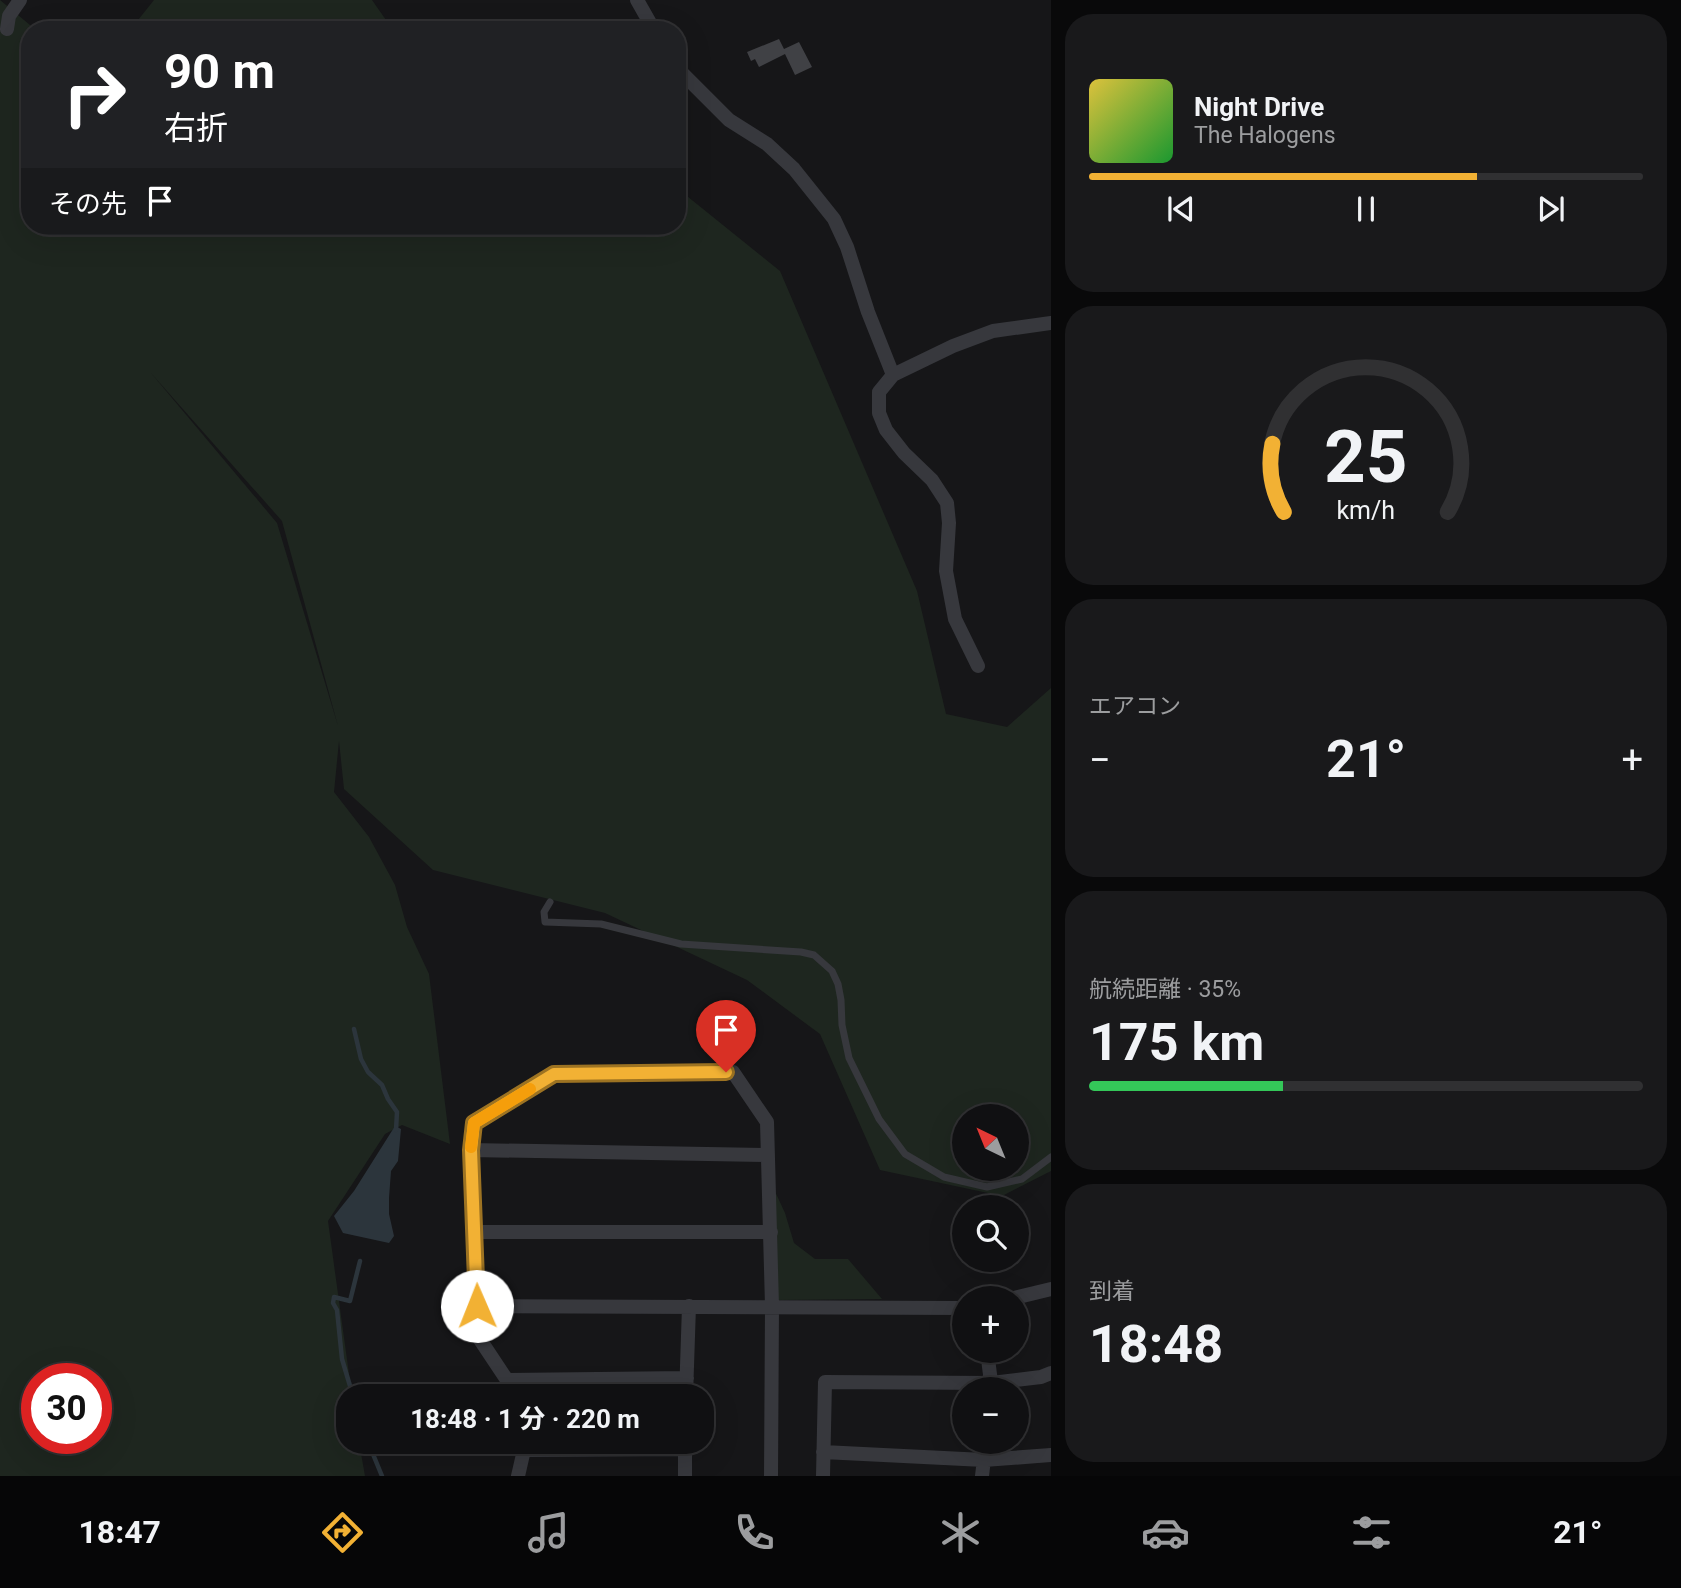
<!DOCTYPE html>
<html lang="ja">
<meta charset="utf-8">
<style>
body{margin:0;font-family:Roboto,"Noto Sans JP",sans-serif;background:#19191b;color:#f1f3f6;height:100vh;display:flex;flex-direction:column;font-size:26px;white-space:nowrap}
*{box-sizing:border-box;margin:0}
p{font-size:23px;color:#9c9d9f}
.icon{flex:none;width:38px;height:38px;fill:none;stroke:currentColor;stroke-width:2;stroke-linecap:round;stroke-linejoin:round}
.map{position:relative;flex:1;overflow:hidden}
.details{display:flex;flex-direction:column;gap:14px;padding:14px;background:#09090a;width:630px}
.details>*{flex:none}
.banner{position:absolute;left:21px;top:21px;width:665px;height:214px;border-radius:28px;box-shadow:0 7px 28px #0002,0 0 0 2px #303032;background:#202124;color:#fff;overflow:hidden}
.needle{width:46px;rotate:317deg}
.buttons{position:absolute;left:952px;top:1104px;display:grid;gap:14px}
.buttons a{display:grid;place-items:center;width:77px;height:77px;border-radius:50%;background:#101012;box-shadow:0 7px 28px #0002,0 0 0 2px #303032;font-size:35px}
.speed{position:absolute;left:21px;top:1363px;display:flex;gap:14px;font-size:35px;font-weight:700;text-align:center}
.speed>*{display:grid;place-content:center;width:91px;height:91px;border-radius:50%;background:#101012;box-shadow:0 7px 28px #0002,0 0 0 2px #303032;line-height:1}
.speed .limit{border:10px solid #d22;background:#fff;color:#111}
.pin{position:absolute;display:grid;place-items:center;width:60px;height:60px;color:#fff;margin:-72px -30px;border-radius:50% 50% 50% 0;rotate:-45deg;box-shadow:0 0 7px #0007}
.pin .icon{rotate:45deg}
.me{position:absolute;width:77px;margin:-38px;rotate:359deg;stroke-linejoin:round;filter:drop-shadow(0 0 5px #0008)}
.turn{display:flex;align-items:center;gap:24px;height:147px;padding:0 28px;font-size:32px}
.turn .icon{width:91px;height:91px;stroke-width:2.5}
.turn b{display:block;font-size:49px;line-height:60px}
.then{display:flex;align-items:center;height:66px;padding:0 28px;background:#0003;gap:14px;font-size:26px}
.big{font-size:52px;font-weight:700;line-height:1.1}
.details .widget{flex:1;display:flex;flex-direction:column;justify-content:center;gap:10px;min-width:0;padding:0 24px;border-radius:28px;background:#19191b}
.details .dial{align-items:center;gap:0}
.dial svg{height:182px;overflow:visible;fill:none;stroke:#303032;stroke-width:7;stroke-linecap:round;text-anchor:middle}
.dial text{fill:#f1f3f6;stroke:none}
.song{display:flex;align-items:center;gap:21px}
.cover{width:84px;height:84px;border-radius:10px;background:linear-gradient(135deg,hsl(50 70% 55%),hsl(130 70% 35%))}
.played{height:7px;border-radius:4px;background:linear-gradient(90deg,#f2b134 70%,#303032 70%)}
.keys{display:flex;justify-content:space-around;direction:ltr}
.heat{display:flex;justify-content:space-between;align-items:center;font-size:38px;direction:ltr}
.charge{height:10px;border-radius:5px;background:linear-gradient(90deg,#34c759 35%,#303032 0)}
.trip{position:absolute;left:336px;top:1384px;width:378px;height:70px;border-radius:28px;background:#101012;box-shadow:0 7px 28px #0002,0 0 0 2px #303032;font-weight:700;line-height:70px;text-align:center}
.tabs{display:flex;height:112px;justify-content:space-around;align-items:center;background:#060607;color:#9c9d9f}
.tabs .icon{width:49px;height:49px}
.tabs .on{color:#f2b134}
.tabs b{font-size:32px;color:#f1f3f6}
main{display:flex;flex:1;min-height:0}
.map>svg:first-child{display:block}
.green{fill:#1e261f;fill-rule:evenodd}
.water{fill:#2c353c}
.lines{fill:none;stroke-linecap:round;stroke-linejoin:round}
.stream{stroke:#2c353c;stroke-width:4.5}
.building{fill:#404145}
.lane{stroke:#37383d;stroke-width:7}
.street{stroke:#37383d;stroke-width:14}
.route-casing{stroke:#9d7322;stroke-width:18}
.route{stroke:#f2b134;stroke-width:12}
.slow{stroke:#f59e0b;stroke-width:12}
</style>
<main>
<div class="map">
<svg width="1051" height="1476" viewBox="0 0 1051 1476">
<rect width="100%" height="100%" fill="#161618"/>
<path class="green" d="M0 0 36 30H30V226H677V188L780 271 917 591 946 714 1007 727 1051 688V1171L1002 1196 880 1170 820 1034 747 980 605 913 433 870 344 789 339 741 334 792 369 837 395 885 407 927 429 974 450 1144 402 1125 385 1134 328 1221 352 1396H348V1442H359L365 1476H0ZM151 373 282 521 338 726 277 523ZM964 1116H1017V1169H964ZM37 1379H96V1438H37Z
M154 0H372L393 30H130Z
M773 1187 785 1213 794 1243 815 1259H848L882 1299 777 1300Z"/>
<path class="water" d="M395 1126 401 1129 398 1161 391 1171 389 1198V1214L394 1236 389 1243 343 1233 334 1216 354 1191Z"/>
<g class="lines">
<path class="stream" d="M354 1029 361 1059 368 1072 382 1085 388 1099 397 1112 396 1130
M353 1396 342 1359 337 1310 333 1303 334 1297 350 1301 360 1261
M368 1442 382 1476"/>
</g>
<path class="building" d="M779 39 784 49 799 42 812 67 795 75 785 54 759 67 755 59 751 61 747 52Z"/>
<g class="lines">
<path class="lane" d="M550 902 544 912 545 922 601 924 681 944 801 952 814 955 832 971 838 984 841 1000 842 1025 849 1058 879 1119 905 1154 944 1177 987 1187 1022 1179 1051 1157"/>
<path class="street" d="M637 0 654 30
M7 29 9 16 20 0
M677 68 729 120 767 144 794 169 834 219 847 247 868 312 893 375
M978 666 955 619 946 571 949 523 947 503 932 480 904 453 886 430 879 413V392L893 375 953 346 993 331 1051 323
M471 1150 768 1155
M475 1232H771
M1014 1298 1051 1289
M476 1306 964 1308
M987 1351 992 1390
M507 1380 687 1378
M512 1396 507 1380 479 1338 471 1150 474 1123 554 1074 733 1072 767 1122 772 1306 771 1476
M686 1396 689 1306
M685 1442V1476
M524 1450 685 1449
M823 1452 984 1460 1051 1455
M518 1476 524 1450 523 1443
M823 1476 825 1382 992 1383 1041 1377 1051 1373
M982 1476 986 1442"/>
</g>
<g class="lines">
<g class="route-casing">
<path id="route" d="M477 1306 471 1150 474 1123 554 1074 726 1072"/>
</g>
<use href="#route" class="route"/>
<path class="slow" d="M471 1147 474 1123 530 1089"/>
</g>
</svg>
<div class="buttons">
<a><svg class="needle" viewBox="-14 -14 28 28"><path d="M0-13l5 13h-10z" fill="#e53935"/><path d="M0 13l5-13h-10z" fill="#9c9d9f"/></svg></a>
<a><svg class="icon" aria-label="search" viewBox="0 0 24 24"><circle cx="10" cy="10" r="6"/><path d="M15 15l6 6"/></svg></a>
<a>+</a>
<a>−</a>
</div>
<div class="speed"><div class="limit">30</div></div>
<div class="pin" style="left:726px;top:1072px;background:#d93025"><svg class="icon" aria-label="arrive" viewBox="0 0 24 24"><path d="M6 21V4h12l-3 4 3 4H6"/></svg></div>
<svg class="me" style="left:477px;top:1306px" viewBox="-20 -20 40 40"><circle r="19" fill="#fff"/><path d="M0-13L10 11 0 6-10 11z" fill="#f2b134"/></svg>
<div class="trip">18:48 · 1 分 · 220 m</div>
<div class="banner">
<div class="turn"><svg class="icon" aria-label="right" viewBox="0 0 24 24"><path d="M7 20v-9h11M14 6l5 5-5 5"/></svg><div><b>90 m</b>右折</div></div>
<div class="then">その先<svg class="icon" aria-label="arrive" viewBox="0 0 24 24"><path d="M6 21V4h12l-3 4 3 4H6"/></svg></div>
</div>
</div>
<section class="details">
<div class="widget">
<div class="song"><i class="cover"></i><div><b>Night Drive</b><p>The Halogens</p></div></div>
<div class="played"></div>
<div class="keys"><svg class="icon" aria-label="previous" viewBox="0 0 24 24"><path d="M18 5L8 12l10 7zM5 5v14"/></svg><svg class="icon" aria-label="pause" viewBox="0 0 24 24"><path d="M8 5v14M16 5v14"/></svg><svg class="icon" aria-label="next" viewBox="0 0 24 24"><path d="M6 5l10 7-10 7zM19 5v14"/></svg></div>
</div>
<div class="widget dial"><svg viewBox="0 0 100 80">
<path d="M14 69A42 42 0 1 1 86 69"/>
<path d="M14 69A42 42 0 0 1 9 39" stroke="#f2b134"/>
<text x="50" y="56" font-size="32" font-weight="700">25</text>
<text x="50" y="72" font-size="11">km/h</text>
</svg></div>
<div class="widget"><p>エアコン</p>
<div class="heat"><a>−</a><b class="big">21°</b><a>+</a></div>
</div>
<div class="widget"><p>航続距離 · 35%</p><b class="big">175 km</b><div class="charge"></div></div>
<div class="widget"><p>到着</p><b class="big">18:48</b></div>
</section>
</main>
<nav class="tabs">
<b>18:47</b>
<svg class="icon on" aria-label="directions" viewBox="0 0 24 24"><path d="M12 3l9 9-9 9-9-9zM9 14v-3h6M13 9l2 2-2 2"/></svg>
<svg class="icon" aria-label="music" viewBox="0 0 24 24"><path d="M9 18V5l10-2v13"/><circle cx="6" cy="18" r="3"/><circle cx="16" cy="16" r="3"/></svg>
<svg class="icon" aria-label="phone" viewBox="0 0 24 24"><path d="M5 4h4l2 5-3 2q2 4 5 5l2-3 5 2v4C11 20 4 13 5 4z"/></svg>
<svg class="icon" aria-label="climate" viewBox="0 0 24 24"><path d="M12 3v18M4 7l16 10M4 17L20 7"/></svg>
<svg class="icon" aria-label="car" viewBox="0 0 24 24"><path d="M5 17H2v-5l4-1 3-4h7l3 4 3 1v5h-3M9 17h6M6 11h13"/><circle cx="7" cy="17" r="2"/><circle cx="17" cy="17" r="2"/></svg>
<svg class="icon" aria-label="filters" viewBox="0 0 24 24"><path d="M4 7h16M4 17h16"/><circle cx="9" cy="7" r="2"/><circle cx="15" cy="17" r="2"/></svg>
<b>21°</b>
</nav>
